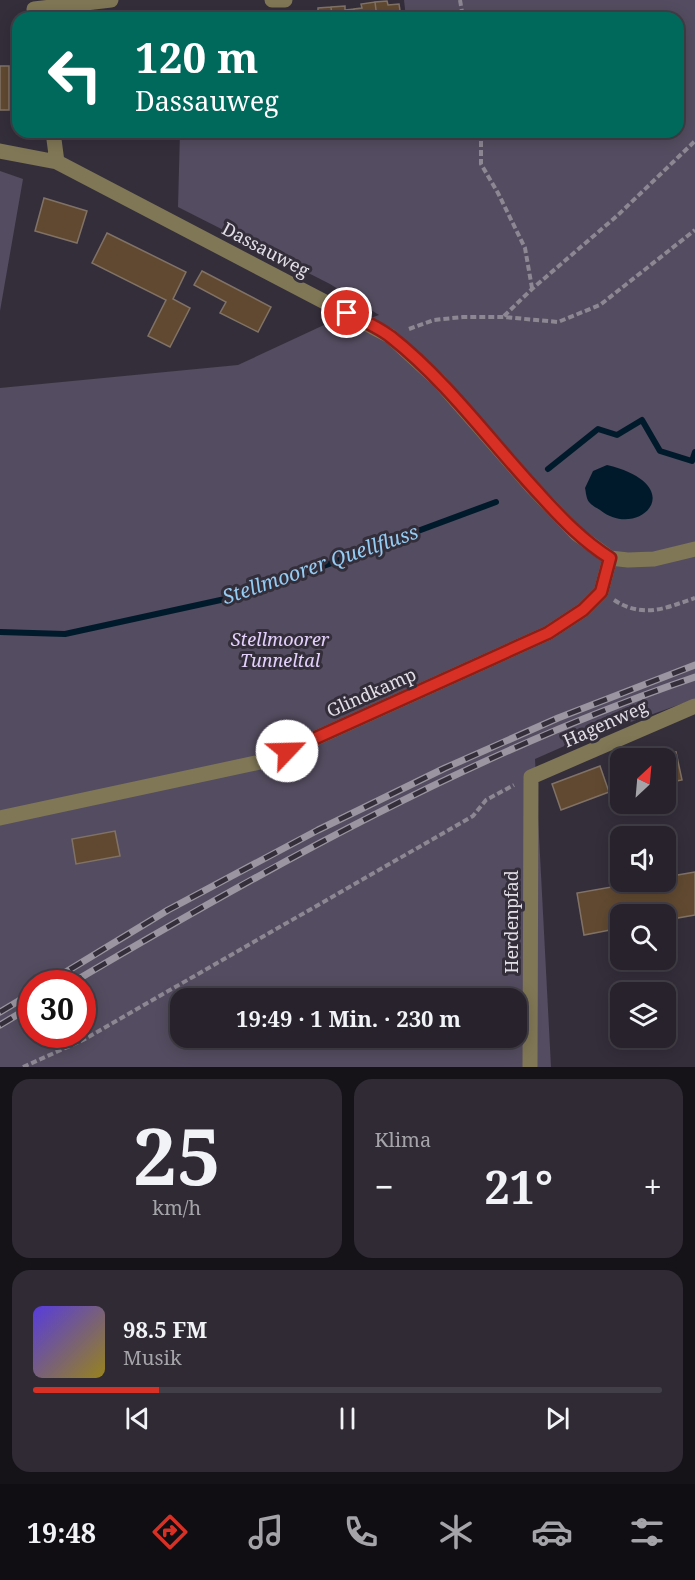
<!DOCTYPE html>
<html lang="de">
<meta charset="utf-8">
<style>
body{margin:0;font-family:"Noto Serif",serif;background:#2f2a34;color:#f1f3f6;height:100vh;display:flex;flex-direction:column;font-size:22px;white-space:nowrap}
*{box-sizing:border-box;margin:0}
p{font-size:20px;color:#a4a4a9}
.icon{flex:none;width:33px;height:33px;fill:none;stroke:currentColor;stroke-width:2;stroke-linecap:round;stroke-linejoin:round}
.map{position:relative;height:1067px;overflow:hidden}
.side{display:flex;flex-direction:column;gap:12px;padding:12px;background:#151318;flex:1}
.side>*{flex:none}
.banner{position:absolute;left:12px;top:12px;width:672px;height:126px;border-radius:18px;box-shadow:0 3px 15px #0003,0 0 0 2px #433f48;background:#00695c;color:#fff;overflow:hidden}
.needle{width:39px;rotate:26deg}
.controls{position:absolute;left:610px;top:748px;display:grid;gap:12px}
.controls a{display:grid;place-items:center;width:66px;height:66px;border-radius:12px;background:#27222c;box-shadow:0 3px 15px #0003,0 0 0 2px #433f48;font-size:30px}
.speed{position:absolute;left:18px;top:970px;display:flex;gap:12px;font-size:30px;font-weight:700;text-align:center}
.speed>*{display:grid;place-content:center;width:78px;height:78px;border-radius:50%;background:#27222c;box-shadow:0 3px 15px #0003,0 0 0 2px #433f48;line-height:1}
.speed .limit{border:9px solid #d22;background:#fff;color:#111}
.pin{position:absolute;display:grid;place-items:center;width:51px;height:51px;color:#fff;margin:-26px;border:3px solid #fff;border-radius:50%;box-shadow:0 2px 6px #0007}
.me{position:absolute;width:66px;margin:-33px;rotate:66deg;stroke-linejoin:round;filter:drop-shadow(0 0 4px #0008)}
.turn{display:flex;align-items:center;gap:21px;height:126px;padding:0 24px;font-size:27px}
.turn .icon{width:78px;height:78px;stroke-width:2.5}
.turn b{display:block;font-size:42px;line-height:51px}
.big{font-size:45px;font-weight:700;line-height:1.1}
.side .card{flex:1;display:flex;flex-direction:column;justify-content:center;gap:9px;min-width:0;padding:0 21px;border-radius:18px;background:#2f2a34}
.side .dial{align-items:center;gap:0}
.dial b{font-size:78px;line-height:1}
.song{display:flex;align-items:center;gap:18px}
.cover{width:72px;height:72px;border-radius:9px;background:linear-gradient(135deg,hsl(250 70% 55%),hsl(50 70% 35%))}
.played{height:6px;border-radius:3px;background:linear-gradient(90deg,#d93025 20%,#433f48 20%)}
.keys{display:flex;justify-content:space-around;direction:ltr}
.heat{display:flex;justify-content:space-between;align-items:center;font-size:33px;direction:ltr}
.side .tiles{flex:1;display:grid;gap:12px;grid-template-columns:1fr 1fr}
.card:last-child{grid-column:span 2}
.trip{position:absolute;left:170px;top:988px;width:357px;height:60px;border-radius:18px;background:#27222c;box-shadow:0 3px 15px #0003,0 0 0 2px #433f48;font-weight:700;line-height:60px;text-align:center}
.tab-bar{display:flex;height:96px;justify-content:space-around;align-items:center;background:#100e12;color:#a4a4a9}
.tab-bar .icon{width:42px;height:42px}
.tab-bar .on{color:#d93025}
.tab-bar b{font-size:27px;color:#f1f3f6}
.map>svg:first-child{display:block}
.green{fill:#544c60;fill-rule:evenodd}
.water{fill:#001a2c}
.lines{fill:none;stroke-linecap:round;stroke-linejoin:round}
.stream{stroke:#001a2c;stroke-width:6}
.building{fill:#614931;stroke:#807366;stroke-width:1.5}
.path{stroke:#8c8792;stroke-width:4;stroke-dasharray:6 3;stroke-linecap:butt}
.minor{stroke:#807756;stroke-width:15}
.rail-casing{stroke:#9a95a0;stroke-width:7}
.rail{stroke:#342e3b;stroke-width:4.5;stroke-dasharray:14;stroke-linecap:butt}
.route-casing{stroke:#8d1f18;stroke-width:15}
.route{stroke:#d93025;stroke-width:10}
.labels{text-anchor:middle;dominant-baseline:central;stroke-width:6;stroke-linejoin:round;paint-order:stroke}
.street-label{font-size:18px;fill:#e2dee7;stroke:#342e3b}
.park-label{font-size:18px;font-style:italic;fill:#e3d0fc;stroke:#342e3b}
.water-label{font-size:20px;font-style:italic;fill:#95ccf3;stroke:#342e3b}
</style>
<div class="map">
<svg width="695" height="1067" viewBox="0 0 695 1067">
<rect width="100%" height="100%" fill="#342e3b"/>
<path class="green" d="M404 0H695V699L569 744 535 759 551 1067H0V388L238 365 324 325 335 331 379 315 330 284 178 207 180 132H678V18H406ZM32 984H82V1035H32ZM180 999H516V1038H180Z
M0 171 23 179 0 311Z"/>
<path class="water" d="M607 465C693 486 638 541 600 510 597 508 591 505 589 502 586 498 586 492 585 488L593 471Z"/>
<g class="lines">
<path class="stream" d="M548 469 598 429 617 435 642 420 660 451 692 461 695 452
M0 632 65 634 248 594 496 502"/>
</g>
<path class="building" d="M387 1 388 5 399 4 401 17 377 18 375 2Z
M375 2 377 18H355L354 9 362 8 361 4Z
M345 6V10L354 9 355 18H332L331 7Z
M331 7 332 18H308V14L318 13V8Z
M0 66H9V110H0Z
M44 198 87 211 77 243 35 231Z
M107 233 186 272 173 299 190 308 170 347 148 336 166 300 92 263Z
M202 271 271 307 258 332 220 313 226 302 194 285Z
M676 752 682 780 666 783V759H644Z
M600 766 609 792 561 810 552 784Z
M115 831 120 856 76 864 72 839Z
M695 872V915L666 920V915H621V928L584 935 577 893 640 882H666V877Z"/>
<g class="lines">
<path class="path" d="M460 0 463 18
M481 132V164L498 193 525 248 532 288
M504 316 532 289 618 215 695 141
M409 329 434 320 463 317H504L558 322 600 305 695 230
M614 600C644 619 665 608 695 598
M23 1067 83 1040 473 816 486 800 514 785"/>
<path class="minor" d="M272 0H285
M34 9 111 0
M53 132 57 162
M0 151 57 162 390 336 439 381 532 487 577 534 610 558 628 560 654 559 695 549
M0 818 265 761 548 633 583 610 601 592 610 558
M530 1067 531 777 695 706"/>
<g class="rail-casing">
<path id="rail" d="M46 984 168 910 318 830 445 768 558 718 695 665
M70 984C270 866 475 752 695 677
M0 1012 32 993
M0 1025 32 1006"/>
</g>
<use href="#rail" class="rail"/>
</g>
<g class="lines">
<g class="route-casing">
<path id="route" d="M287 751 548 633 583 610 601 592 610 558C583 541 563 520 542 497 492 444 449 383 391 337 378 327 362 320 347 313"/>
</g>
<use href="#route" class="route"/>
</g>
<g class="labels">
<g class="street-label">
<text transform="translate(266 249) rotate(28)">Dassauweg</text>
<text transform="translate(371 692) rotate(-24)">Glindkamp</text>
<text transform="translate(605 723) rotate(-24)">Hagenweg</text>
<text transform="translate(511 922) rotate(-90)">Herdenpfad</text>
</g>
<g class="park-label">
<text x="280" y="639">Stellmoorer<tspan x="280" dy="21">Tunneltal</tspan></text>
</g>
<g class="water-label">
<text transform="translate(320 564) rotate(-19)">Stellmoorer Quellfluss</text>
</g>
</g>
</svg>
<div class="controls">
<a><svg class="needle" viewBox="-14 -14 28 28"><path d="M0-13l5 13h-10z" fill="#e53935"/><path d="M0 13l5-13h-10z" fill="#a4a4a9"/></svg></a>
<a><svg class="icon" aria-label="sound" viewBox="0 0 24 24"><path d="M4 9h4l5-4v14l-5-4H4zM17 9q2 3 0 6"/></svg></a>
<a><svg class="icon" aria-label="search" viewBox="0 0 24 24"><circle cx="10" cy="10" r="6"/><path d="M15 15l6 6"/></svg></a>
<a><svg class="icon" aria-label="layers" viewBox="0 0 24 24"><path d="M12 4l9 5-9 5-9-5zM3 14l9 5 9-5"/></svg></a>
</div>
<div class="speed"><div class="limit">30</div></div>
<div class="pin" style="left:347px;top:313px;background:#d93025"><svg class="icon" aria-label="arrive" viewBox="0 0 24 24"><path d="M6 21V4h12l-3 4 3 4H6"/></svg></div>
<svg class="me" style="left:287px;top:751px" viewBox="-20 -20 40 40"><circle r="19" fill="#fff"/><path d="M0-13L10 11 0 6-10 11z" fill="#d93025"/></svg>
<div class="trip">19:49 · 1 Min. · 230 m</div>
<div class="banner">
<div class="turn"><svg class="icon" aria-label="left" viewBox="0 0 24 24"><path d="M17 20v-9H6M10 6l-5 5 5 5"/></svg><div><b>120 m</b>Dassauweg</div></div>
</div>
</div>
<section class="side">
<div class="tiles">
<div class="card dial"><b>25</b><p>km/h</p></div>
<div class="card"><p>Klima</p>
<div class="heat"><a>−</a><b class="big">21°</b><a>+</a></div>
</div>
<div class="card">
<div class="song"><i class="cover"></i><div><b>98.5 FM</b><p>Musik</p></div></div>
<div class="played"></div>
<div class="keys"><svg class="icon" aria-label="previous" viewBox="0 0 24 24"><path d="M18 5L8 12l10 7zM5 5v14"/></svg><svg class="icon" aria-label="pause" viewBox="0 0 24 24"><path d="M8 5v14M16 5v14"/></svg><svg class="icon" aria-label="next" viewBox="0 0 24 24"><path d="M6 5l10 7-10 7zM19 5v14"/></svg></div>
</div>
</div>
</section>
<nav class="tab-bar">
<b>19:48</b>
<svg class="icon on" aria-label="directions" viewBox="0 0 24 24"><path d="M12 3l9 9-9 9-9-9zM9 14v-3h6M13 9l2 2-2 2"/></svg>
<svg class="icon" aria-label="music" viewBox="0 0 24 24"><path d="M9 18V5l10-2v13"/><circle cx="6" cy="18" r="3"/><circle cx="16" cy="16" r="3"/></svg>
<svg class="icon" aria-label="phone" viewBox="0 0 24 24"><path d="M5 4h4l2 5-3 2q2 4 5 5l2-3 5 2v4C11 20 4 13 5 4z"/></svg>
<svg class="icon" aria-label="climate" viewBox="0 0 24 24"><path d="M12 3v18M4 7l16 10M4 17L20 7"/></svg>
<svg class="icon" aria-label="car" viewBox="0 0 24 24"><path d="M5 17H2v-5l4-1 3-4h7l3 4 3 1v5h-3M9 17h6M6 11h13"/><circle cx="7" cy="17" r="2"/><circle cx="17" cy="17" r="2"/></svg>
<svg class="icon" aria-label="filters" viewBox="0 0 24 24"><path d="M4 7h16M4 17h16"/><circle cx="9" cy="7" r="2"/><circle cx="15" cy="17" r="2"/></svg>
</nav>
